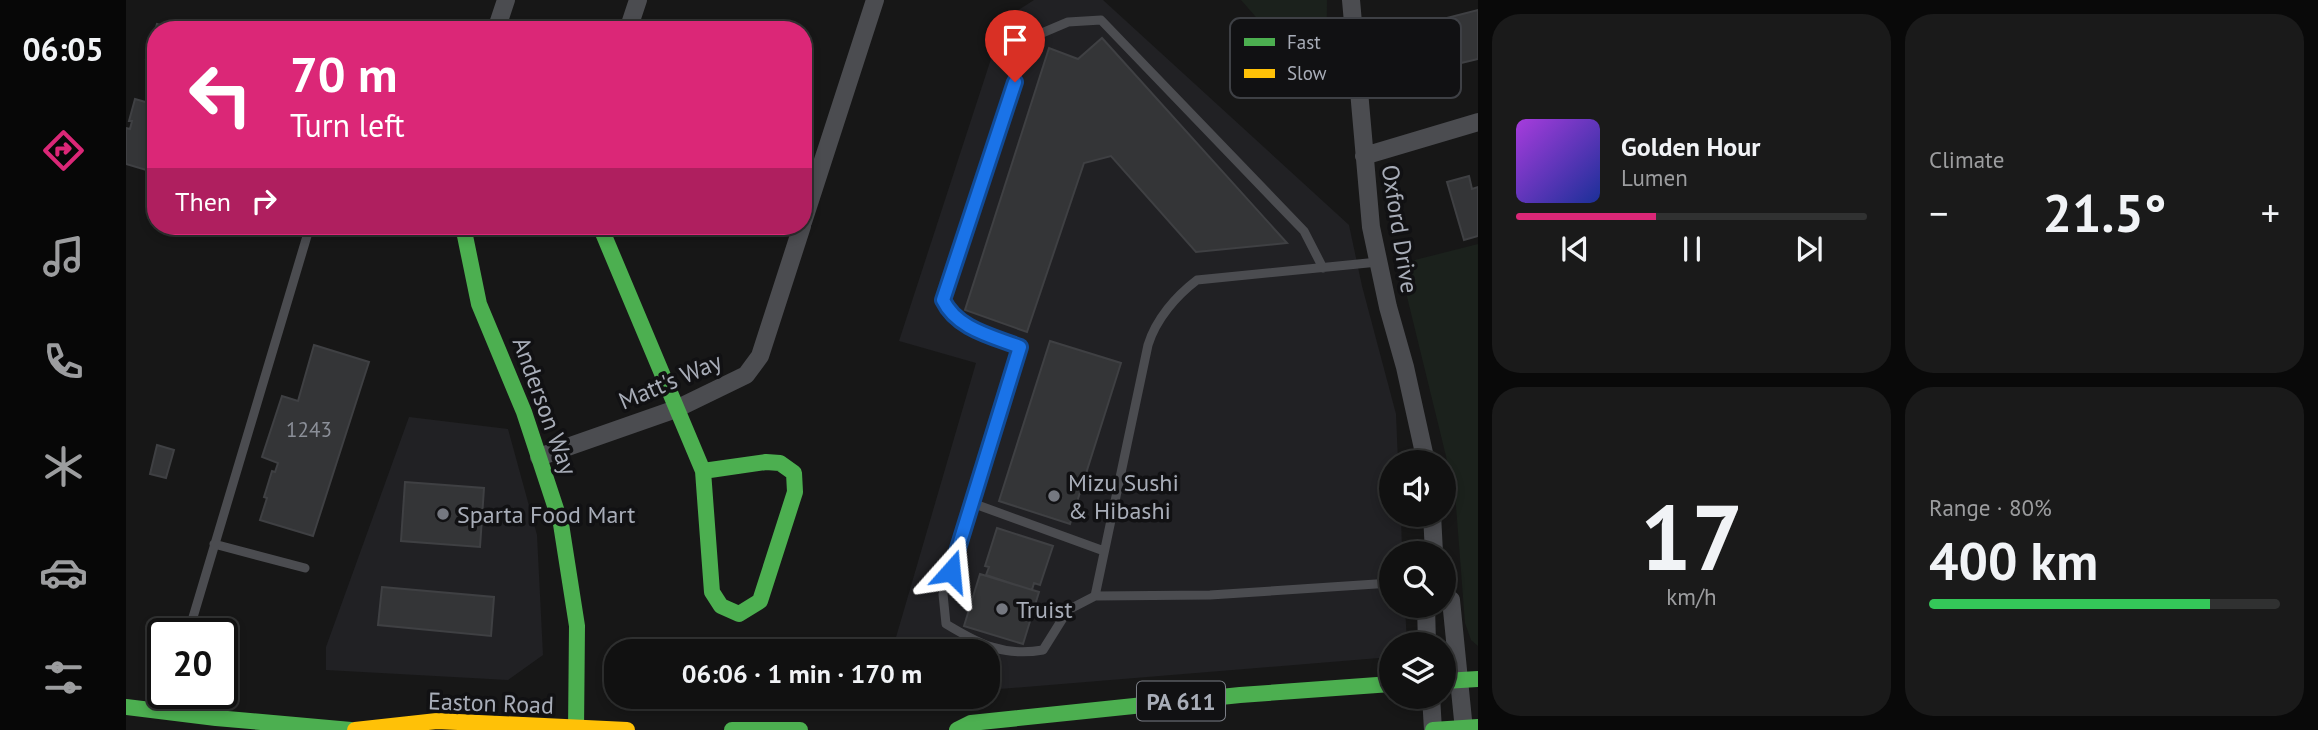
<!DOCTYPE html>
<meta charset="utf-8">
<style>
body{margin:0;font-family:"PT Sans",sans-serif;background:#1a1a1a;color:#f1f3f6;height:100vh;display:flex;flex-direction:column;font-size:26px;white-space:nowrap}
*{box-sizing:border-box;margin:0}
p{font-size:23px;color:#9c9d9f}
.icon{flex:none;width:38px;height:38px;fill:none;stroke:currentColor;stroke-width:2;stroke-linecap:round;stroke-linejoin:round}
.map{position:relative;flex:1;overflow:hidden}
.panel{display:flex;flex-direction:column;gap:14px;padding:14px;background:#090909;width:840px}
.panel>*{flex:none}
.guide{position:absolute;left:21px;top:21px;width:665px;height:214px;border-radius:28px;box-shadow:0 4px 10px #0003,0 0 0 2px #303131;background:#db2777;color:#fff;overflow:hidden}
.controls{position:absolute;left:1253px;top:450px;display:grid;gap:14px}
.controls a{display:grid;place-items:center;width:77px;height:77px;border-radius:50%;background:#111;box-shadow:0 4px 10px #0003,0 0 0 2px #303131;font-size:35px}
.speed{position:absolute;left:21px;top:618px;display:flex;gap:14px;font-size:35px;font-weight:700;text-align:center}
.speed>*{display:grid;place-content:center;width:91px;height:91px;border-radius:50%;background:#111;box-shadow:0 4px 10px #0003,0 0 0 2px #303131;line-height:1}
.speed .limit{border:4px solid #111;border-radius:10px;background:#fff;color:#111}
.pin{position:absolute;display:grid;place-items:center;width:60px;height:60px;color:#fff;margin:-72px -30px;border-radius:50% 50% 50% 0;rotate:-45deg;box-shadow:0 0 7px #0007}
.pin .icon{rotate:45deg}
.me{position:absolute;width:77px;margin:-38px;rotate:18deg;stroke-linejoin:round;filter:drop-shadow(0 0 5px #0008)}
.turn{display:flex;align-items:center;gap:24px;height:147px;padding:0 28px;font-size:32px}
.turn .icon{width:91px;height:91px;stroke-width:2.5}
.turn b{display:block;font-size:49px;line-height:60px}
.then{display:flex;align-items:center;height:66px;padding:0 28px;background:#0003;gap:14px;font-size:26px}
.big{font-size:52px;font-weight:700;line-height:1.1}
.panel .tile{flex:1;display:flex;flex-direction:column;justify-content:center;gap:10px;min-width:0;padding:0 24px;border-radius:28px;background:#1a1a1a}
.panel .dial{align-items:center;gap:0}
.dial b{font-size:91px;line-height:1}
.song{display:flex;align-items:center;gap:21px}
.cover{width:84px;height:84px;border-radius:10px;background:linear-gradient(135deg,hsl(280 70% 55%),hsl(230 70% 35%))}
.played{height:7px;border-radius:4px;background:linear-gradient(90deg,#db2777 40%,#303131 40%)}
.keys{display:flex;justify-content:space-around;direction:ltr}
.heat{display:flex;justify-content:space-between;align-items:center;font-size:38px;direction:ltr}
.charge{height:10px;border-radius:5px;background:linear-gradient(90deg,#34c759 80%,#303131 0)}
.panel .tiles{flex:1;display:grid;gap:14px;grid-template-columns:repeat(2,1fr)}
.trip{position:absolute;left:478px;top:639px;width:396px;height:70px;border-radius:28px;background:#111;box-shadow:0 4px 10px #0003,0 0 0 2px #303131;font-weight:700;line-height:70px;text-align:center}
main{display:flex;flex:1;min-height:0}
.tabs{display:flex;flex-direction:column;width:126px;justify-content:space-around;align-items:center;background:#070707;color:#9c9d9f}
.tabs .icon{width:49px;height:49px}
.tabs .on{color:#db2777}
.tabs b{font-size:32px;color:#f1f3f6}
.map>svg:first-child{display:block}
.built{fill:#212124}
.green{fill:#1b211c}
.building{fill:#343537;stroke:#3f4043;stroke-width:2}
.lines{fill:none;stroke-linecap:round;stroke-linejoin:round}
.lane{stroke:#4b4c50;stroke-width:9}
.street{stroke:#4b4c50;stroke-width:18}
.fast{stroke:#4caf50;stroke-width:16}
.slow{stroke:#ffc107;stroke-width:16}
.route-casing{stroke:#114b97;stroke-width:18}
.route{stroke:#1a73e8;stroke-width:12}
.poi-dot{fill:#757880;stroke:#111113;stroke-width:2.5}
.labels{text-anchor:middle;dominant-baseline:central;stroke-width:7;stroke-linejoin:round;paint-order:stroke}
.number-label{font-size:21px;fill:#8b8f98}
.shield{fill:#111113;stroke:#7b7e86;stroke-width:2}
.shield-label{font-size:23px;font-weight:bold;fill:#a8adb8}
.street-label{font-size:24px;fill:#a8adb8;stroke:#111113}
.poi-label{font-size:24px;fill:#a8adb8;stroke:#111113;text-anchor:start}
.key{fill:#111113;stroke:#3e4045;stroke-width:2}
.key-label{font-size:19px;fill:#a8adb8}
</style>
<main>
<nav class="tabs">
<b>06:05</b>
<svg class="icon on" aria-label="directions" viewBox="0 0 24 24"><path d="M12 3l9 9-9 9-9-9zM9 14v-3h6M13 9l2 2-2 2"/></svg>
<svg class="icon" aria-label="music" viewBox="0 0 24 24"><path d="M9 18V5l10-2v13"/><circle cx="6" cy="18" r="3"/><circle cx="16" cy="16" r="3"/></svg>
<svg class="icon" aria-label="phone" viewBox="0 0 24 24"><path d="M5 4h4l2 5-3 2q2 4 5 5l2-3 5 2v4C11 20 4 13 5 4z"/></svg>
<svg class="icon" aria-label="climate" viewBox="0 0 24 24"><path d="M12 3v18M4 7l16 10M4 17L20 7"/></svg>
<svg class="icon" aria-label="car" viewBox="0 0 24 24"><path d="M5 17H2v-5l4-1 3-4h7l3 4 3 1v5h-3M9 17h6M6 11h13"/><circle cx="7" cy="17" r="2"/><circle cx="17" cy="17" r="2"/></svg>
<svg class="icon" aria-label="filters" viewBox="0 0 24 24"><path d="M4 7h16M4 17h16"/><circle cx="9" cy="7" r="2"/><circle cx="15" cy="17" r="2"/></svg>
</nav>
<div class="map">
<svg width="1352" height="730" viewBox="0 0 1352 730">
<rect width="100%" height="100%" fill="#171717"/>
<path class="built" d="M908 0H977L1223 225 1236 286 1270 414 1272 462H1265V514L1275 515 1276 553H1265V606H1279L1281 644H1265V657L861 690V651H766L850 363 773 341 878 19Z
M283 417 382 429 411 535 417 655 382 680 200 670V647Z"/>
<path class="green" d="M1115 0H1201L1200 97Z
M1352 244V646L1345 640 1339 623 1329 493 1273 264Z"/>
<path class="building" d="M1352 10V59L1331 64 1334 75 1292 87 1280 42 1320 31 1317 19Z
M31 24 49 30H30V62L20 59Z
M976 38 1161 243 1070 252 985 156 958 163 901 332 839 310 923 48 952 59Z
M9 99 30 105V125L23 151 30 153 27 172 0 164V128L4 129 6 121H3Z
M1343 176 1346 189 1352 187V236L1338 240 1321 182Z
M924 341 995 363 944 524 873 501Z
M188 345 243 362 187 536 134 520 141 498 138 497 146 471 149 472 152 463 136 457 156 396 172 401Z
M31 445 48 450 40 478 24 474Z
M279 482 358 488 354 547 275 541Z
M871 528 927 546 914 585 908 583 906 590 860 575 863 567 859 566Z
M854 574 913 592 897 644 838 626Z
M256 587 368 597 365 636 252 625Z"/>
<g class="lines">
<path class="lane" d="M1252 262 1071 280C1050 296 1030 319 1022 345L969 596 1084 595 1265 583
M846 503 894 347C866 336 831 329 817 300L897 57 909 36 942 22 975 20 1178 231 1197 268
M88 544 179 568
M969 596 942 610 917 650C878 657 853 644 820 624L817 594 846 503 978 551
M62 634 184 226"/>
<path class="street" d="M1225 0 1245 227 1262 307 1279 367 1300 462
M370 30 380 0
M502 30 512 0
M1238 156 1352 122
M677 222 749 0
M413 457 550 409 620 375 634 356 676 226
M1306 514 1308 553
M1318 595 1325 600 1338 730
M1300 606 1301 644
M1305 696 1307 730"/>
<path class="fast" d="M337 226 353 304 398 412 435 524 451 626 450 730
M474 226 577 471 586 592 595 606 613 614 634 601 669 492 668 473 654 463 640 462 577 471
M1318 681 1352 679
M0 707 90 718 225 730
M606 730H674
M831 730 845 723 1114 695 1265 684
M1307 730 1352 727"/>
<path class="slow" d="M229 730 311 721 501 730"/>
</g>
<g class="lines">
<g class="route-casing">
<path id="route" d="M825 571 894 347C866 336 831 329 817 300L889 82"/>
</g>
<use href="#route" class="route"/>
</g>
<g class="poi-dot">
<circle cx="928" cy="496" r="7"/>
<circle cx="317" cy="514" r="7"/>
<circle cx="876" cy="609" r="7"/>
</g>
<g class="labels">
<g class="number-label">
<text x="183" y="429">1243</text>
</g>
<rect class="shield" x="1011" y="681.5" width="88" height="39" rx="5"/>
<g class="shield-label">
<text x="1055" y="701">PA 611</text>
</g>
<g class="street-label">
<text transform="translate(1274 229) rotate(81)">Oxford Drive</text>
<text transform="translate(544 381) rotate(-23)">Matt's Way</text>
<text transform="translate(419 406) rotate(70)">Anderson Way</text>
<text transform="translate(365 703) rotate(2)">Easton Road</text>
</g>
<g class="poi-label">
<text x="942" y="482">Mizu Sushi<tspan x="942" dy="28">&amp; Hibashi</tspan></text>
<text x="331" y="514">Sparta Food Mart</text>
<text x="890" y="609">Truist</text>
</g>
</g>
<rect x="1104" y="18" width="231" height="80" rx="10" class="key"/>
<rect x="1118" y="38" width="31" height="8" fill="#4caf50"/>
<rect x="1118" y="69" width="31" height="9" fill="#ffc107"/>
<g class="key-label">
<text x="1161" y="49">Fast</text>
<text x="1161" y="80">Slow</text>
</g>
</svg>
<div class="controls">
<a><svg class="icon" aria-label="sound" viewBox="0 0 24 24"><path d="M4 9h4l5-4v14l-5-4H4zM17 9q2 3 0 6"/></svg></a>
<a><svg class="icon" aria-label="search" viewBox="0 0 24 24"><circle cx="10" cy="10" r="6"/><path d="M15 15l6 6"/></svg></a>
<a><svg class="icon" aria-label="layers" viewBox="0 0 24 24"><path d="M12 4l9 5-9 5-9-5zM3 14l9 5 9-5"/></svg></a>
</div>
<div class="speed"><div class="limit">20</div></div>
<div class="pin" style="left:889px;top:82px;background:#d93025"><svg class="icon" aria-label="arrive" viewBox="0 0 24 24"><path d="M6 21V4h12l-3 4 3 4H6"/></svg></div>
<svg class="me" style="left:825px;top:571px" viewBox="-20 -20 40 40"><path d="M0-17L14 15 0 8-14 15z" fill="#1a73e8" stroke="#fff" stroke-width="4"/></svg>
<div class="trip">06:06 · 1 min · 170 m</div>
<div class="guide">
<div class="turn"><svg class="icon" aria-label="left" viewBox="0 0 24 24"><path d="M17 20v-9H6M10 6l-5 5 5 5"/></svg><div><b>70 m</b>Turn left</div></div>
<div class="then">Then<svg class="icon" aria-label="right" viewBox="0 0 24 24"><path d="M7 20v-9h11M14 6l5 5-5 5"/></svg></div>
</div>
</div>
<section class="panel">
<div class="tiles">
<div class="tile">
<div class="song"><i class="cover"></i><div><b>Golden Hour</b><p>Lumen</p></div></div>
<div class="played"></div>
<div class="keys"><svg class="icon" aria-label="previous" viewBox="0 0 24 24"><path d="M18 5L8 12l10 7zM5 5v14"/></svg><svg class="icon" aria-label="pause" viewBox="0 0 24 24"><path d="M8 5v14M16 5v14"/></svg><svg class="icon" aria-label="next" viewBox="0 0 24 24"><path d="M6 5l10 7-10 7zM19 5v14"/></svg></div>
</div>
<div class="tile"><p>Climate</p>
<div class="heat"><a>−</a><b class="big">21.5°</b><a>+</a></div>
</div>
<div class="tile dial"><b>17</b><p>km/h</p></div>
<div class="tile"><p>Range · 80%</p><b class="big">400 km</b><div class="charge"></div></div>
</div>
</section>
</main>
